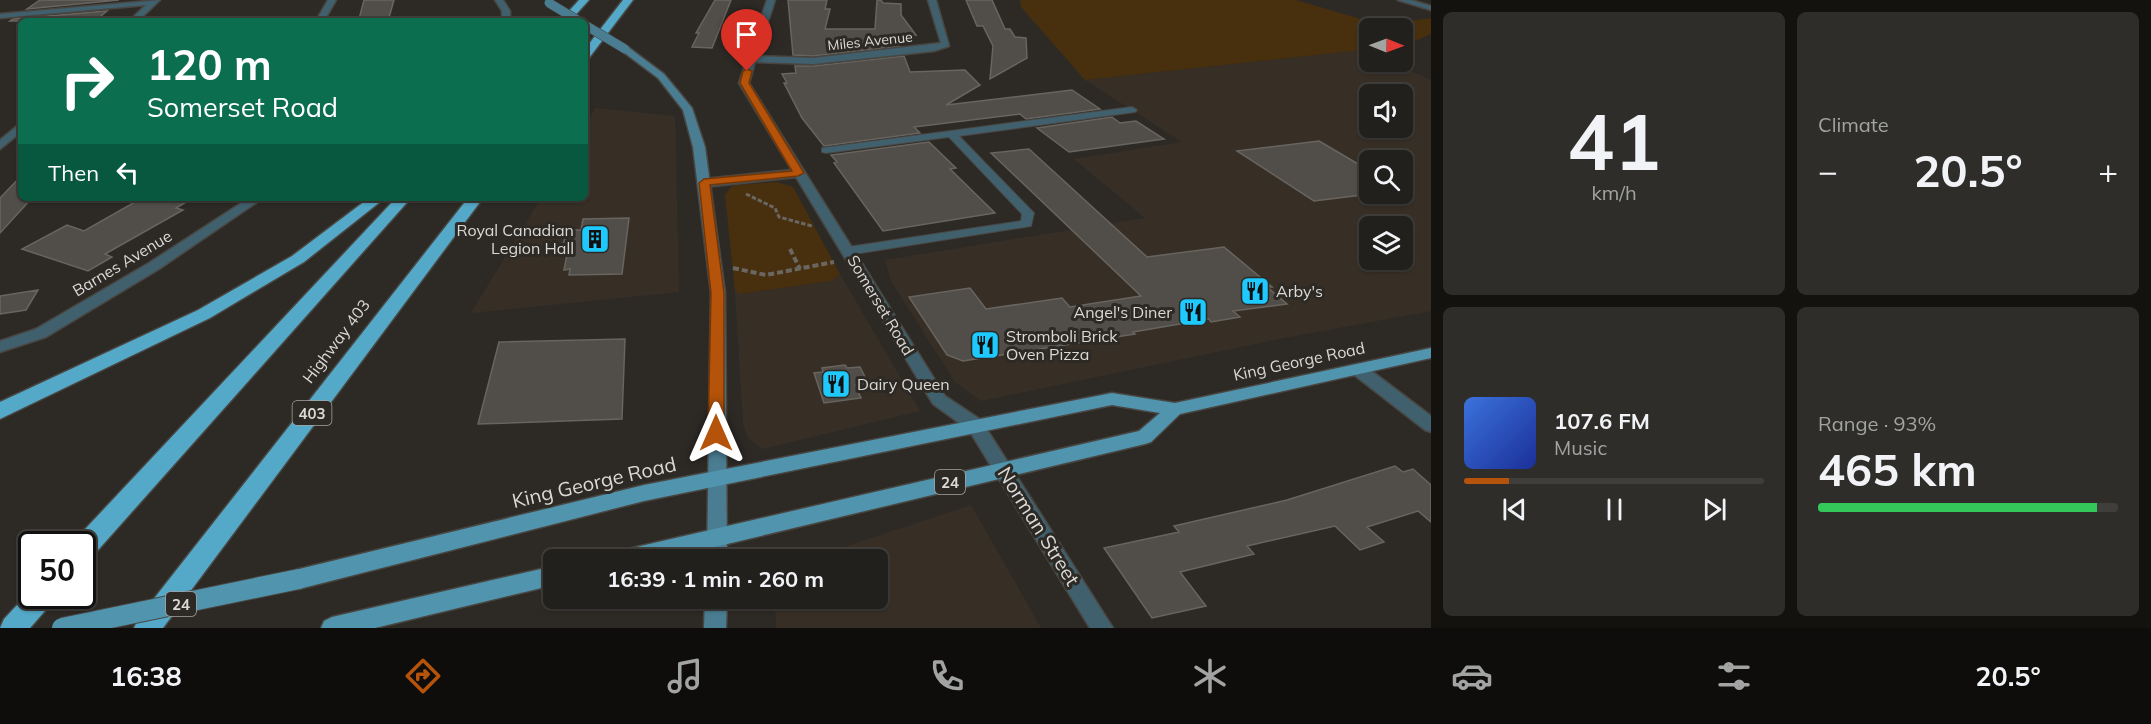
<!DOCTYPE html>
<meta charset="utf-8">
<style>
body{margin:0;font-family:Mulish,sans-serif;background:#2e2d29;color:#f1f3f6;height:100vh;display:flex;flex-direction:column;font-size:22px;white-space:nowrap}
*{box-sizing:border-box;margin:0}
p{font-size:20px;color:#a2a3a3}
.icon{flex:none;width:33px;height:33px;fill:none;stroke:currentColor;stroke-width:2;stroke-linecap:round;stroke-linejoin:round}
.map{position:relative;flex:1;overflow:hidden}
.details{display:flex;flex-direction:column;gap:12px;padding:12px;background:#13120f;width:720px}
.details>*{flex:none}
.hud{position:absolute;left:18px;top:18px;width:570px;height:183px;border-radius:9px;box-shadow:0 2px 4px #0004,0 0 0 2px #3f3e3b;background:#0b6e4f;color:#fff;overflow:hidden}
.needle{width:39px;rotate:91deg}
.tools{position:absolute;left:1359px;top:18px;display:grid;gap:12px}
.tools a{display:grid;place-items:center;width:54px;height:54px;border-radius:9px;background:#22201c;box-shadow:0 2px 4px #0004,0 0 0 2px #3f3e3b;font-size:30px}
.speed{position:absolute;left:18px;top:531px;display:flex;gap:12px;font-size:30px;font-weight:700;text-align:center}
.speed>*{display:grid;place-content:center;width:78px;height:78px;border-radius:50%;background:#22201c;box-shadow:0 2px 4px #0004,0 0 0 2px #3f3e3b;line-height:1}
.speed .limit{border:3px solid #111;border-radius:9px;background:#fff;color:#111}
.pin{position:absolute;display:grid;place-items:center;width:51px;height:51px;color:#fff;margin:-62px -26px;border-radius:50% 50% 50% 0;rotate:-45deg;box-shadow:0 0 6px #0007}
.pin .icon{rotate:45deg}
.me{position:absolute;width:66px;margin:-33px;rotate:0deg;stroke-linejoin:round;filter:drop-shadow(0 0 4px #0008)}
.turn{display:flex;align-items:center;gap:21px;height:126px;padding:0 30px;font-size:27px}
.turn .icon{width:78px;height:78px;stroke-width:2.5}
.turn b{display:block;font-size:42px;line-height:51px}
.then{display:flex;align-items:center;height:57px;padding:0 30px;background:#0003;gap:12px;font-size:22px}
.big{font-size:45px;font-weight:700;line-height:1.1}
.details .tile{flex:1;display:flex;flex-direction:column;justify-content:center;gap:9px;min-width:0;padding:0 21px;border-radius:9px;background:#2e2d29}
.details .dial{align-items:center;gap:0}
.dial b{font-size:78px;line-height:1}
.song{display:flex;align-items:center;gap:18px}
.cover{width:72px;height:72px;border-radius:9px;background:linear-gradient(135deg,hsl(220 70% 55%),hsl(230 70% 35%))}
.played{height:6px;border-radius:3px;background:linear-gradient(90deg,#b45309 15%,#3f3e3b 15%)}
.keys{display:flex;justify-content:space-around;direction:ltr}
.heat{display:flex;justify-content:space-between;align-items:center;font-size:33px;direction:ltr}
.charge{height:9px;border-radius:4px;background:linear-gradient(90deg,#34c759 93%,#3f3e3b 0)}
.details .tiles{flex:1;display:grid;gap:12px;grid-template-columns:repeat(2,1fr)}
.trip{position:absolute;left:543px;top:549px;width:345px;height:60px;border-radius:9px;background:#22201c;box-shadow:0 2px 4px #0004,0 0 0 2px #3f3e3b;font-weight:700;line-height:60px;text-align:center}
.menu{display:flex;height:96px;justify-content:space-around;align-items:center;background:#0e0d0b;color:#a2a3a3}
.menu .icon{width:42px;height:42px}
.menu .selected{color:#b45309}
.menu b{font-size:27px;color:#f1f3f6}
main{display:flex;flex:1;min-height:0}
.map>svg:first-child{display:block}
.built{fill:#372f26;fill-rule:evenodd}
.green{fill:#48300e}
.building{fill:#514d48;stroke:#68645f;stroke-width:1.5}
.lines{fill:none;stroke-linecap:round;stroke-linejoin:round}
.service-casing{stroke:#494642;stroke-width:2}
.minor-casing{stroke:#494642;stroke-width:3}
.tertiary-casing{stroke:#494642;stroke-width:3}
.secondary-casing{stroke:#494642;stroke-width:3}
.primary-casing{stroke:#494642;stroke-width:3}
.motorway-casing{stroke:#494642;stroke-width:3}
.path-far1{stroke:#6a6763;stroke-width:3;stroke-dasharray:4.5 2;stroke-linecap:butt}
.path{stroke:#6a6763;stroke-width:4;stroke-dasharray:6 3;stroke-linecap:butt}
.service{fill:#40606d;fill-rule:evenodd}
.minor{fill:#40606d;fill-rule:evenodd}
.tertiary{fill:#40606d;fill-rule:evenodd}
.secondary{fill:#4a7d92;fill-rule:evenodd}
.primary{fill:#5094ae;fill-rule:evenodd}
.motorway{fill:#54a8c8;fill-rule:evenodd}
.secondary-bridge-casing{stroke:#494642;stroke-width:10;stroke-linecap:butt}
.primary-bridge-casing{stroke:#494642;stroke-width:22;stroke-linecap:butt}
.secondary-bridge{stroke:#4a7d92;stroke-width:9}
.primary-bridge{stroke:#5094ae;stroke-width:20}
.route{fill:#b45309;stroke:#753606;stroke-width:1.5}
.labels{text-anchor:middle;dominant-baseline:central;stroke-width:6;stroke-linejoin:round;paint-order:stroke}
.far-street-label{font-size:14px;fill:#dbd9d6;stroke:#2d2a26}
.shield{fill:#2d2a26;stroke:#a7a4a1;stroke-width:1.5}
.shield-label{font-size:15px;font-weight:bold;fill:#dbd9d6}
.poi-label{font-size:16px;fill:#dbd9d6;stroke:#2d2a26;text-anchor:start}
.street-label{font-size:16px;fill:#dbd9d6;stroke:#2d2a26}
.near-street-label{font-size:20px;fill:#dbd9d6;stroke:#2d2a26}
</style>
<main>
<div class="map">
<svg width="1431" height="628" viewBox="0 0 1431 628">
<rect width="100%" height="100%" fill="#2d2a26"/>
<path class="built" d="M1362 50 1369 53 1370 62H1390L1431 80V311L1284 338 981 401 955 382 891 281 885 260 1145 218 1074 159 1182 142 1085 80ZM1370 94H1402V128H1370ZM1370 160H1402V194H1370ZM1370 226H1402V260H1370Z
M595 108 675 116 679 292 471 313 541 198H585V125Z
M840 274 920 411 762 449 748 438 743 423 735 290 739 294 831 281Z
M971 505 1041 628H776L775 599 878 598V560L808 559Z"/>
<path class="green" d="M1020 0H1296L1381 25 1431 18V34L1403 46 1402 28H1370L1369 53 1362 50 1085 80 1021 7Z
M777 182 793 187 840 274 831 281 739 294 735 290 725 195 731 187 737 185Z"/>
<path class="building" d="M40 0H119L27 9Z
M364 0H394L388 21 359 19Z
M715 0H731L712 48 692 47 699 33H696Z
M788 0H827L825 9H830L825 29H875L877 0H881L883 3 901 4V15L916 35 896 36 900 46 813 56 793 55Z
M966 0H992L1005 29H1010L1015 37 1026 38 1027 58 990 79 993 46 983 26H977Z
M107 11 95 21H10L13 19Z
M904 56 910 72 965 70 980 85 946 105 1072 90 1100 109 1026 119 1020 114 914 127 920 133 824 146 802 118 784 83H787L782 74 796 73 795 66H813Z
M1112 117 1120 123 1136 121 1164 139 1069 152 1037 128Z
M1319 141 1370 171V194L1314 201 1237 151Z
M929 142 956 168 950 169 995 213 883 231 834 163 837 162 831 155Z
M1029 149 1147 257 1224 247 1272 287H1267L1287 304 1233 311 1240 317 1211 322 1209 319 1133 332 1135 334 963 361 947 355 909 297 970 288 986 309 1062 298 1070 307 1141 296 991 153Z
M21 176V198H32L0 233V198Z
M142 198H193L176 208 183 210 105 254 112 257 88 271 22 249 67 225 84 231Z
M629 218 622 274 569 275 570 269 564 270 568 249H562L567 230H581L583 219Z
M38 290 26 310 0 314V296Z
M625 339 622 419 478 424 499 342Z
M845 365 847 368 860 367 868 383 855 385 861 398 824 403 814 373 823 372 822 368Z
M1395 466 1403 472 1413 469 1431 485V522L1418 511 1367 527 1384 542 1360 550 1335 526 1247 546 1254 554 1180 572 1206 606 1152 618 1104 548 1179 532 1174 526 1287 500Z"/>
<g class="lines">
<g class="service-casing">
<path id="service" d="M1132 107 1137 110 1135 112 959 136 1032 211 1034 213 1031 226 848 255 842 251 848 247 1021 221 1022 214 949 137 826 153 822 152V148Z"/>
</g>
<g class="minor-casing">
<path id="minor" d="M160 0 138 21H129L146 5 0 18V14Z
M328 0H336L324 21H316Z
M495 0H503L510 11V21H502V11Z
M767 0H775L757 56 813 58 941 43 928 0H936L949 46 934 51 813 64 755 62 749 83 945 396 981 420 1113 628H1090L969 430 933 404 796 177 704 187 698 183 704 179 792 170 739 83Z
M21 123V132L0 149V140Z
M249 198H263L159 269 46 337 0 352V341L36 329 149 263Z
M1359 364 1365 366 1431 416V432L1425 430 1353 374 1351 370 1353 366Z"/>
</g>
<g class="tertiary-casing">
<path id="tertiary" d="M1398 0H1411L1431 6V10Z"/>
</g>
<g class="secondary-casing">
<path id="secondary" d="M622 47H628L664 74 692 108 705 147 725 293 727 560H707L711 293 693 147 683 110 658 78 622 51Z
M705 598H727L726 628H704Z"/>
</g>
<g class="primary-casing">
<path id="primary" d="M1431 348V358L1180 414 1151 442 1145 444 660 560H609L612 554 619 551 1139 431 1160 413 1112 405 644 501 299 589 292 586 288 579 292 572 299 569 644 485 1112 393 1175 403Z
M554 566V585L375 628H321L324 621 332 617Z"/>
</g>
<g class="motorway-casing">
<path id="motorway" d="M579 0H589L570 21H560Z
M623 0H633L589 58 585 59V49Z
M369 198H385L304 262 210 318 0 419V402L198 310 292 256Z
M396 198H411L91 558 82 561V544H72L73 542Z
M468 198H483L163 628H134L138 619Z
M32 589V596H55L51 604 30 628H0L4 619Z"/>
</g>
<path class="path-far1" d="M746 194 775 208 779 217 812 226"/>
<path class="path" d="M790 249 800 269
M733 268 766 275 834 262"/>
<use href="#service" class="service"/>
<use href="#minor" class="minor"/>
<use href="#tertiary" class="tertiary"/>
<use href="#secondary" class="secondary"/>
<use href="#primary" class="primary"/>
<use href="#motorway" class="motorway"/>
<g class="secondary-bridge-casing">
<path id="secondary-bridge" d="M549 3 579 21
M585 25 625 49"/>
</g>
<g class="primary-bridge-casing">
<path id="primary-bridge" d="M62 628 299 579"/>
</g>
<use href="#secondary-bridge" class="secondary-bridge"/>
<use href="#primary-bridge" class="primary-bridge"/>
</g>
<path class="route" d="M747 69 752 71 749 83 804 173 798 176 710 185 724 293V433L716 439 708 433 711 293 699 183 704 179 792 171 740 83 743 71Z"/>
<defs>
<g id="building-square" transform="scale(1.5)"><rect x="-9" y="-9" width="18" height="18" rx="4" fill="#1dc9fd" stroke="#2d2a26"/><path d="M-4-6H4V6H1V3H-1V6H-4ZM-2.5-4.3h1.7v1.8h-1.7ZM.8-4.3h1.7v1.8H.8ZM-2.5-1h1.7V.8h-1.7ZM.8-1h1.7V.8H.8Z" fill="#111"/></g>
<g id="restaurant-square" transform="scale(1.5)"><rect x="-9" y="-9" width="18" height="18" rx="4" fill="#1dc9fd" stroke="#2d2a26"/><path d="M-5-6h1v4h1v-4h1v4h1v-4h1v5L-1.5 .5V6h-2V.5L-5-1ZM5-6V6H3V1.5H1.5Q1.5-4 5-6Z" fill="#111"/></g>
</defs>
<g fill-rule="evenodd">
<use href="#building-square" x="595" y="239"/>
<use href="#restaurant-square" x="1255" y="291"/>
<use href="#restaurant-square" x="1193" y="312"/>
<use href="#restaurant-square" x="985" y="345"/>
<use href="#restaurant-square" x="836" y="384"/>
</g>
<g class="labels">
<g class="far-street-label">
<text transform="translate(870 41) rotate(-6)">Miles Avenue</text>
</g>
<g class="shield">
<rect x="292.5" y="401" width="39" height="24" rx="4.5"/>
<rect x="935" y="470" width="30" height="24" rx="4.5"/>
<rect x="166" y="592" width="30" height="24" rx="4.5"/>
</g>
<g class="shield-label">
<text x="312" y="413">403</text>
<text x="950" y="482">24</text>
<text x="181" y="604">24</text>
</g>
<g class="poi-label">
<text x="574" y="230" text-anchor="end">Royal Canadian<tspan x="574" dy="18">Legion Hall</tspan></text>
<text x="1276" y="291">Arby's</text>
<text x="1172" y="312" text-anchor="end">Angel's Diner</text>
<text x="1006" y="336">Stromboli Brick<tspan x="1006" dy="18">Oven Pizza</tspan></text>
<text x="857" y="384">Dairy Queen</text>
</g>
<g class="street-label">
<text transform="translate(122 263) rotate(-31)">Barnes Avenue</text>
<text transform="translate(881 305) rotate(59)">Somerset Road</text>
<text transform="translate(336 341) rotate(-53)">Highway 403</text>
<text transform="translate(1299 361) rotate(-12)">King George Road</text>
</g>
<g class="near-street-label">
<text transform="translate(594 482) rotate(-13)">King George Road</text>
<text transform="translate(1039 526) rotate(58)">Norman Street</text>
</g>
</g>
</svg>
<div class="tools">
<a><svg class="needle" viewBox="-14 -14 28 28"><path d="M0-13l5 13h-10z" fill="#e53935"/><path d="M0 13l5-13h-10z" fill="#a2a3a3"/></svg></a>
<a><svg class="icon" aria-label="sound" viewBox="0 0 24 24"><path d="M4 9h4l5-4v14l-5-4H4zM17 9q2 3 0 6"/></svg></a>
<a><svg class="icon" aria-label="search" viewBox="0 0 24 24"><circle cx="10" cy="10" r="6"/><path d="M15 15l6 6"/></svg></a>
<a><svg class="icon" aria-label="layers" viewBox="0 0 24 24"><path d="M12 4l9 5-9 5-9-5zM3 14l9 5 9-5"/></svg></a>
</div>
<div class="speed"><div class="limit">50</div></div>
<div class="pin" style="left:747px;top:71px;background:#d93025"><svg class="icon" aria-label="arrive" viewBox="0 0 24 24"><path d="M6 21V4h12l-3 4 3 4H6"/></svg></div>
<svg class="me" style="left:716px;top:433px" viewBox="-20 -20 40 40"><path d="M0-17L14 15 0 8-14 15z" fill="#b45309" stroke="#fff" stroke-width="4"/></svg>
<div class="trip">16:39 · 1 min · 260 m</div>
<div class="hud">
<div class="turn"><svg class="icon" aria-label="right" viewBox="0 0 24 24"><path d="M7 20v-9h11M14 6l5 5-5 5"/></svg><div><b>120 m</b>Somerset Road</div></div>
<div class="then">Then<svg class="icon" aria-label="left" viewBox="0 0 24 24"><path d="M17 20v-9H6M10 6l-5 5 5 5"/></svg></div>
</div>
</div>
<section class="details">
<div class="tiles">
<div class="tile dial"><b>41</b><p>km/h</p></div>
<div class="tile"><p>Climate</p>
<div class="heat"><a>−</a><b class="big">20.5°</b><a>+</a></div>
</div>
<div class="tile">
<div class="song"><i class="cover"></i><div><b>107.6 FM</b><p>Music</p></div></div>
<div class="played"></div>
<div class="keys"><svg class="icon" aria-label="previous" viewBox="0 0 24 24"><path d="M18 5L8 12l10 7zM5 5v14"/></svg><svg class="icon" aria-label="pause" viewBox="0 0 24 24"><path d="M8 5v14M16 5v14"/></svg><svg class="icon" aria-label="next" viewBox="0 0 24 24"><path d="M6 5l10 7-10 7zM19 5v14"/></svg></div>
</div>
<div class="tile"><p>Range · 93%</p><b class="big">465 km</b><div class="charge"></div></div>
</div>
</section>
</main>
<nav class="menu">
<b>16:38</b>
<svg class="icon selected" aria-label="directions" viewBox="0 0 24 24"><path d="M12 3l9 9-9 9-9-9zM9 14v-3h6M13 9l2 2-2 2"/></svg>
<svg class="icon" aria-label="music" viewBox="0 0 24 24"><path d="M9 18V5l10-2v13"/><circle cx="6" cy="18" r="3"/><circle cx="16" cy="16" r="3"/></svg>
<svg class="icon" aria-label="phone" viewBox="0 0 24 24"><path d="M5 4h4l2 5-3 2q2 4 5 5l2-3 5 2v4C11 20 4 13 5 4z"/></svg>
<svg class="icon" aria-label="climate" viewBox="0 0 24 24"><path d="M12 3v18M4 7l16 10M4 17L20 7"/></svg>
<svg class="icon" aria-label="car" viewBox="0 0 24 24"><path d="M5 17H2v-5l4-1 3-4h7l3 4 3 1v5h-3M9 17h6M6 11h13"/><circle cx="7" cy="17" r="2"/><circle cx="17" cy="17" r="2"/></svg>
<svg class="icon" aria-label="filters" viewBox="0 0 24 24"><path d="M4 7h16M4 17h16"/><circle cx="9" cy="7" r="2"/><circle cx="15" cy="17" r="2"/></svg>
<b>20.5°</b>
</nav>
